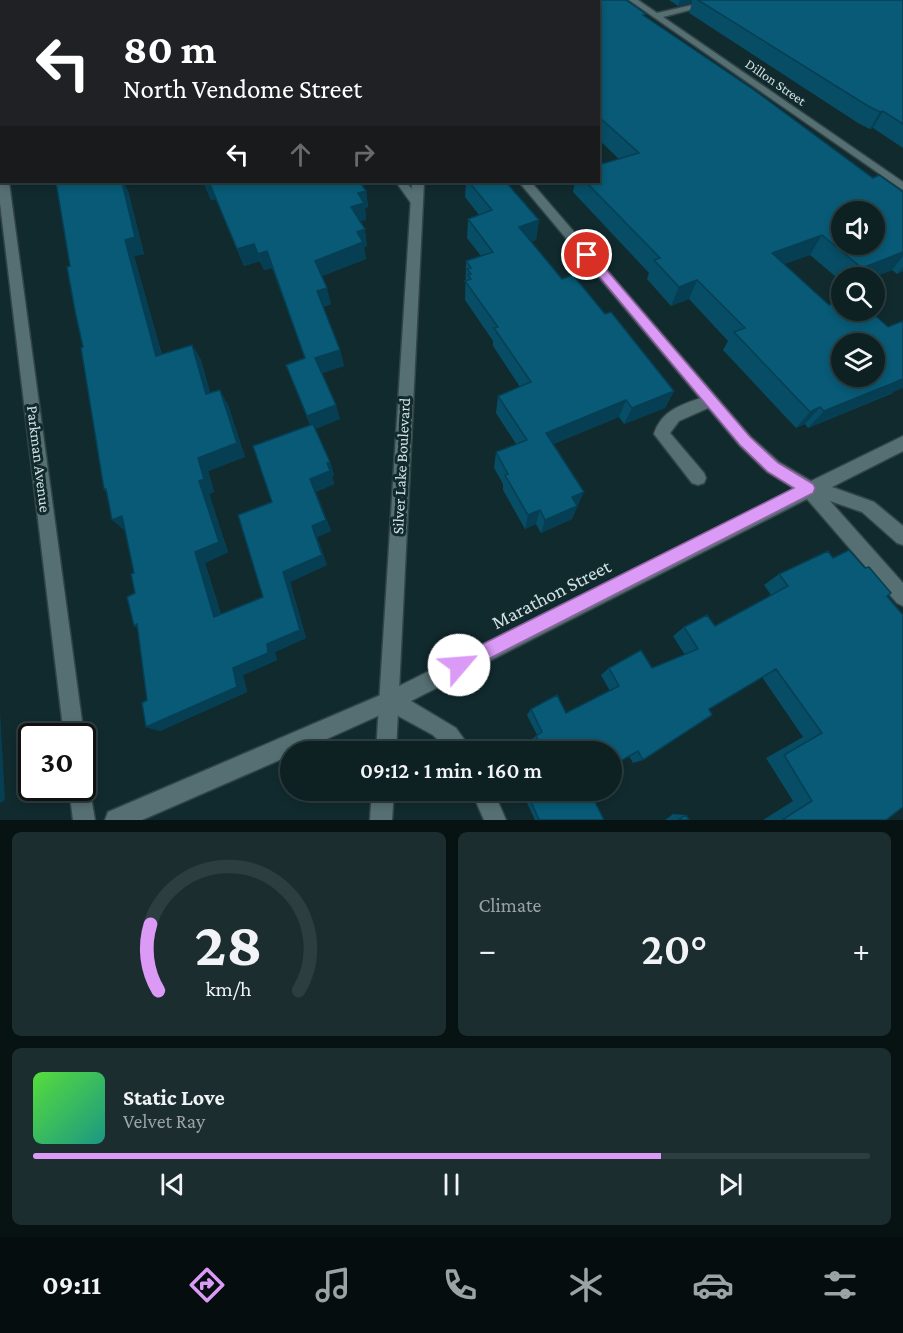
<!DOCTYPE html>
<meta charset="utf-8">
<style>
body{margin:0;font-family:"Crimson Pro",serif;background:#1b2d2f;color:#f1f3f6;height:100vh;display:flex;flex-direction:column;font-size:22px;white-space:nowrap}
*{box-sizing:border-box;margin:0}
p{font-size:20px;color:#9aa3a5}
.icon{flex:none;width:33px;height:33px;fill:none;stroke:currentColor;stroke-width:2;stroke-linecap:round;stroke-linejoin:round}
.map{position:relative;height:820px;overflow:hidden}
.side{display:flex;flex-direction:column;gap:12px;padding:12px;background:#071213;flex:1}
.side>*{flex:none}
.guide{position:absolute;left:0px;top:0px;width:600px;height:183px;box-shadow:0 3px 9px #0003,0 0 0 2px #2d3e40;background:#202124;color:#fff;overflow:hidden}
.tools{position:absolute;left:831px;top:201px;display:grid;gap:12px}
.tools a{display:grid;place-items:center;width:54px;height:54px;border-radius:50%;background:#0d2022;box-shadow:0 3px 9px #0003,0 0 0 2px #2d3e40;font-size:30px}
.speed{position:absolute;left:18px;top:723px;display:flex;gap:12px;font-size:30px;font-weight:700;text-align:center}
.speed>*{display:grid;place-content:center;width:78px;height:78px;border-radius:50%;background:#0d2022;box-shadow:0 3px 9px #0003,0 0 0 2px #2d3e40;line-height:1}
.speed .limit{border:3px solid #111;border-radius:9px;background:#fff;color:#111}
.pin{position:absolute;display:grid;place-items:center;width:51px;height:51px;color:#fff;margin:-26px;border:3px solid #fff;border-radius:50%;box-shadow:0 2px 6px #0007}
.me{position:absolute;width:66px;margin:-33px;rotate:63deg;stroke-linejoin:round;filter:drop-shadow(0 0 4px #0008)}
.turn{display:flex;align-items:center;gap:21px;height:126px;padding:0 24px;font-size:27px}
.turn .icon{width:78px;height:78px;stroke-width:2.5}
.turn b{display:block;font-size:42px;line-height:51px}
.lanes{display:flex;align-items:center;height:57px;padding:0 24px;background:#0003;justify-content:center;gap:30px;direction:ltr}
.lanes .off{opacity:.35}
.big{font-size:45px;font-weight:600;line-height:1.1}
.side .widget{flex:1;display:flex;flex-direction:column;justify-content:center;gap:9px;min-width:0;padding:0 21px;border-radius:9px;background:#1b2d2f}
.side .dial{align-items:center;gap:0}
.dial svg{height:156px;overflow:visible;fill:none;stroke:#2d3e40;stroke-width:7;stroke-linecap:round;text-anchor:middle}
.dial text{fill:#f1f3f6;stroke:none}
.song{display:flex;align-items:center;gap:18px}
.cover{width:72px;height:72px;border-radius:9px;background:linear-gradient(135deg,hsl(110 70% 55%),hsl(170 70% 35%))}
.played{height:6px;border-radius:3px;background:linear-gradient(90deg,#da9af6 75%,#2d3e40 75%)}
.keys{display:flex;justify-content:space-around;direction:ltr}
.heat{display:flex;justify-content:space-between;align-items:center;font-size:33px;direction:ltr}
.side .tiles{flex:1;display:grid;gap:12px;grid-template-columns:1fr 1fr}
.widget:last-child{grid-column:span 2}
.trip{position:absolute;left:280px;top:741px;width:342px;height:60px;border-radius:30px;background:#0d2022;box-shadow:0 3px 9px #0003,0 0 0 2px #2d3e40;font-weight:600;line-height:60px;text-align:center}
.tabs{display:flex;height:96px;justify-content:space-around;align-items:center;background:#050d0e;color:#9aa3a5}
.tabs .icon{width:42px;height:42px}
.tabs .active{color:#da9af6}
.tabs b{font-size:27px;color:#f1f3f6}
.map>svg:first-child{display:block}
.lines{fill:none;stroke-linecap:round;stroke-linejoin:round}
.lane-casing{stroke:#334447;stroke-width:3}
.street-casing{stroke:#334447;stroke-width:3}
.secondary-casing{stroke:#334447;stroke-width:3}
.lane{fill:#556f73;fill-rule:evenodd}
.street{fill:#556f73;fill-rule:evenodd}
.secondary{fill:#556f73;fill-rule:evenodd}
.wall{fill:#074d65}
.shaded-wall{fill:#063f53}
.building{fill:#085a76;stroke:#063f53;stroke-width:1.5;fill-rule:evenodd}
.route{fill:#da9af6;stroke:#8e64a0;stroke-width:1.5}
.labels{text-anchor:middle;dominant-baseline:central;stroke-width:6;stroke-linejoin:round;paint-order:stroke}
.far-street-label{font-size:14px;fill:#d3e1e3;stroke:#112a2e}
.street-label{font-size:16px;fill:#d3e1e3;stroke:#112a2e}
.near-street-label{font-size:20px;fill:#d3e1e3;stroke:#112a2e}
</style>
<div class="map">
<svg width="903" height="820" viewBox="0 0 903 820">
<rect width="100%" height="100%" fill="#112a2e"/>
<g class="lines">
<g class="lane-casing">
<path id="lane" d="M0 14H2L0 19Z
M0 33H2V39H0Z
M710 395 715 397 717 401 715 405 679 421 670 433 704 473 706 478 704 483 698 485 692 483 654 434C662 408 687 403 710 395Z"/>
</g>
<g class="street-casing">
<path id="street" d="M261 0H269L270 2H262Z
M629 0H638L657 13 714 0H728L663 17 903 182V190Z
M0 152H2V169H0Z
M0 179 9 182 84 736 82 740V736H64L0 203Z
M396 182H406L421 200 419 203H411Z
M519 182H531L750 436 779 462 811 481 903 436V451L832 487 874 502 903 526V545L897 543 862 512 830 501 903 583V606L897 603 807 499 411 701 456 728 473 752H450L433 735 389 711 298 752H291V755L142 820H105L108 812 383 694 795 489 767 472 740 446Z
M82 778 88 780 95 820H73L69 788H82Z
M471 790H493L506 820H484Z"/>
</g>
<g class="secondary-casing">
<path id="secondary" d="M429 0H437V2H429Z
M412 182H424L396 752H376Z
M372 790H394L392 820H370Z"/>
</g>
<use href="#lane" class="lane"/>
<use href="#street" class="street"/>
<use href="#secondary" class="secondary"/>
</g>
<path class="wall" d="M472 0H626L645 16 873 178 903 192V271L897 274 892 270 871 278H842V282L810 255 784 264 893 393 808 428 805 424 796 428 723 350 728 341 689 299 671 306 647 279 649 273 573 192 575 182H598L619 159 598 139V2H472Z
M669 0H903V148L873 128 870 129 858 123 689 13 692 3 678 6Z
M203 182H363L364 188 366 191 368 207 365 208 366 220 360 221 367 246 364 247 366 259 322 276 331 304 323 307 340 350 344 366 322 373 340 419 315 429 330 462 334 475 332 476 334 484 316 492 331 531 317 537 327 565 290 582 306 638 275 652 277 660 243 675 247 692 160 731 146 727 147 700 138 628 134 626 135 593 134 573 125 531 106 492 104 489 83 347 70 266 128 191 144 254 134 256 162 355 192 345 201 360 210 393 228 405 245 457 208 471 214 492 209 494 228 552 205 563 221 614 263 597 272 502 310 425 286 365 305 358 272 268 264 270 260 261 244 266 216 199 211 200Z
M466 182H506L539 220 536 240 531 241 562 279 605 314 674 391 665 408 624 424 619 417 553 444 578 507H577L572 519 541 533 536 524 525 529 503 490V484L494 468 496 452 516 444 496 413 498 396 520 387 493 346V341L465 300 466 261 481 256 467 238 468 219 479 215 465 197Z
M833 558 887 596 886 820H763L793 801 766 758 803 737 762 677 709 709 643 760 633 763 629 756 537 752 532 739 537 735 527 715 531 709 566 713 610 691 601 675 609 668H652L685 655 673 636 684 627 715 626 771 595 764 585 779 574Z
M521 790H589L604 820H535Z
M673 814 686 815 689 820H665Z"/>
<path class="shaded-wall" d="M385 0H397V2H378Z
M680 0H692V3L678 6Z
M883 111 873 128 870 129 880 112Z
M122 182H124L128 191 144 254 134 256 166 371 156 356 125 240Z
M209 182 216 199 211 200 204 184Z
M357 182H363L364 191H366L368 207 365 208 366 220 354 223 351 207Z
M539 220 536 240 516 246 519 227Z
M365 229 367 246 364 247 366 259 319 277 315 261 357 232Z
M822 235 810 255 761 272 772 253Z
M254 244 260 261 244 266 237 249Z
M267 251 272 268 264 270 258 254Z
M903 252V256L892 270 871 278H854L862 268Z
M903 267V271L897 274Z
M697 280 689 299 671 306 679 287Z
M327 288 331 304 321 307 317 291Z
M192 345 201 360 215 409 206 394Z
M340 350 344 366 320 373 315 358Z
M903 379V388L808 428 824 411Z
M220 390 228 405 245 457 208 471 214 492 209 494 228 552 205 563 224 625 214 617 195 552 199 481 198 458Z
M674 391 665 408 624 424 632 408Z
M626 400 619 417 542 449 546 433Z
M336 405 340 419 312 430 307 416Z
M820 407 805 424 796 428 810 412Z
M330 462 334 475 332 476 334 484 316 492 331 531 317 537 327 565 290 582 306 638 275 652 277 660 243 675 247 692 160 731 146 727 267 644 283 572 312 526 310 479 327 463Z
M584 492 572 519 541 533 545 520 572 497Z
M540 510 536 524 525 529 528 515Z
M122 516 125 531 112 520Z
M0 710 5 800 0 803Z"/>
<path class="building" d="M23 0H242V2H23Z
M298 0H385L378 2H299Z
M473 0H626L646 14 643 15 754 90 873 178 879 175 903 192V252L862 268 822 235 772 253 829 305 842 300V310H869L888 327 903 321V379L824 411 820 407 810 412 734 332 745 328 697 280 679 287 654 260 660 258 586 182H598V165L639 153 598 116V2H475ZM842 212H874V244H842ZM842 344H874V376H842Z
M698 0H903V124L883 111 880 112 868 106Z
M56 182H122L135 237 125 240 156 356 192 345 206 394 220 390 237 443 198 458 204 479 199 481 219 542 195 552 214 617 263 597 238 515 272 502 253 446 313 424 330 462 327 463 330 471 310 479 326 520 312 526 322 555 283 572 300 630 267 644 268 653 233 668 237 687 146 727 142 703 147 700 137 624 134 626 127 597 135 593 131 574 134 573 122 516 112 520 106 489H104L81 348 83 347 75 311 67 267 70 266Z
M203 182H360L366 191 358 193 364 203 351 207 365 229 357 232 363 242 315 261 327 288 317 291 340 350 315 358 336 405 307 416 286 365 305 358 267 251 258 254 254 244 237 249 209 182 204 184Z
M469 182H506L539 220 519 227 562 279 573 275 605 314 611 312 674 391 632 408 626 400 546 433 584 492 572 497 577 506 545 520 540 510 528 515 505 475 508 474 496 452 527 440 498 396 531 382 494 328 498 327 465 281 471 279 468 275 471 274 467 269 471 268 466 261 493 252 468 219 492 210Z
M849 550 865 568 869 567 891 593 887 596 903 615V807L886 820H782L812 801 784 755 822 733 776 669 709 709 712 715 643 760 638 751 612 766V752H537L542 749 536 736 542 732 531 709 557 695 566 713 619 686 609 668 641 650 652 668 698 649 684 627 707 615 715 626 788 586 779 574 828 551 833 558Z
M526 790H589L604 820H539Z
M686 815 689 820H678Z"/>
<path class="route" d="M587 251 591 252 750 437 778 463 813 484 815 488 813 493 459 674 453 671 450 665 453 659 794 488 768 472 740 445 583 257 581 255Z"/>
<g class="labels">
<g class="far-street-label">
<text transform="translate(776 82) rotate(35)">Dillon Street</text>
</g>
<g class="street-label">
<text transform="translate(39 459) rotate(83)">Parkman Avenue</text>
<text transform="translate(401 466) rotate(-87)">Silver Lake Boulevard</text>
</g>
<g class="near-street-label">
<text transform="translate(551 594) rotate(-27)">Marathon Street</text>
</g>
</g>
</svg>
<div class="tools">
<a><svg class="icon" aria-label="sound" viewBox="0 0 24 24"><path d="M4 9h4l5-4v14l-5-4H4zM17 9q2 3 0 6"/></svg></a>
<a><svg class="icon" aria-label="search" viewBox="0 0 24 24"><circle cx="10" cy="10" r="6"/><path d="M15 15l6 6"/></svg></a>
<a><svg class="icon" aria-label="layers" viewBox="0 0 24 24"><path d="M12 4l9 5-9 5-9-5zM3 14l9 5 9-5"/></svg></a>
</div>
<div class="speed"><div class="limit">30</div></div>
<div class="pin" style="left:587px;top:255px;background:#d93025"><svg class="icon" aria-label="arrive" viewBox="0 0 24 24"><path d="M6 21V4h12l-3 4 3 4H6"/></svg></div>
<svg class="me" style="left:459px;top:665px" viewBox="-20 -20 40 40"><circle r="19" fill="#fff"/><path d="M0-13L10 11 0 6-10 11z" fill="#da9af6"/></svg>
<div class="trip">09:12 · 1 min · 160 m</div>
<div class="guide">
<div class="turn"><svg class="icon" aria-label="left" viewBox="0 0 24 24"><path d="M17 20v-9H6M10 6l-5 5 5 5"/></svg><div><b>80 m</b>North Vendome Street</div></div>
<div class="lanes"><svg class="icon" aria-label="left" viewBox="0 0 24 24"><path d="M17 20v-9H6M10 6l-5 5 5 5"/></svg><svg class="icon off" aria-label="ahead" viewBox="0 0 24 24"><path d="M12 20V5M6 11l6-6 6 6"/></svg><svg class="icon off" aria-label="right" viewBox="0 0 24 24"><path d="M7 20v-9h11M14 6l5 5-5 5"/></svg></div>
</div>
</div>
<section class="side">
<div class="tiles">
<div class="widget dial"><svg viewBox="0 0 100 80">
<path d="M14 69A42 42 0 1 1 86 69"/>
<path d="M14 69A42 42 0 0 1 10 35" stroke="#da9af6"/>
<text x="50" y="56" font-size="32" font-weight="700">28</text>
<text x="50" y="72" font-size="11">km/h</text>
</svg></div>
<div class="widget"><p>Climate</p>
<div class="heat"><a>−</a><b class="big">20°</b><a>+</a></div>
</div>
<div class="widget">
<div class="song"><i class="cover"></i><div><b>Static Love</b><p>Velvet Ray</p></div></div>
<div class="played"></div>
<div class="keys"><svg class="icon" aria-label="previous" viewBox="0 0 24 24"><path d="M18 5L8 12l10 7zM5 5v14"/></svg><svg class="icon" aria-label="pause" viewBox="0 0 24 24"><path d="M8 5v14M16 5v14"/></svg><svg class="icon" aria-label="next" viewBox="0 0 24 24"><path d="M6 5l10 7-10 7zM19 5v14"/></svg></div>
</div>
</div>
</section>
<nav class="tabs">
<b>09:11</b>
<svg class="icon active" aria-label="directions" viewBox="0 0 24 24"><path d="M12 3l9 9-9 9-9-9zM9 14v-3h6M13 9l2 2-2 2"/></svg>
<svg class="icon" aria-label="music" viewBox="0 0 24 24"><path d="M9 18V5l10-2v13"/><circle cx="6" cy="18" r="3"/><circle cx="16" cy="16" r="3"/></svg>
<svg class="icon" aria-label="phone" viewBox="0 0 24 24"><path d="M5 4h4l2 5-3 2q2 4 5 5l2-3 5 2v4C11 20 4 13 5 4z"/></svg>
<svg class="icon" aria-label="climate" viewBox="0 0 24 24"><path d="M12 3v18M4 7l16 10M4 17L20 7"/></svg>
<svg class="icon" aria-label="car" viewBox="0 0 24 24"><path d="M5 17H2v-5l4-1 3-4h7l3 4 3 1v5h-3M9 17h6M6 11h13"/><circle cx="7" cy="17" r="2"/><circle cx="17" cy="17" r="2"/></svg>
<svg class="icon" aria-label="filters" viewBox="0 0 24 24"><path d="M4 7h16M4 17h16"/><circle cx="9" cy="7" r="2"/><circle cx="15" cy="17" r="2"/></svg>
</nav>
